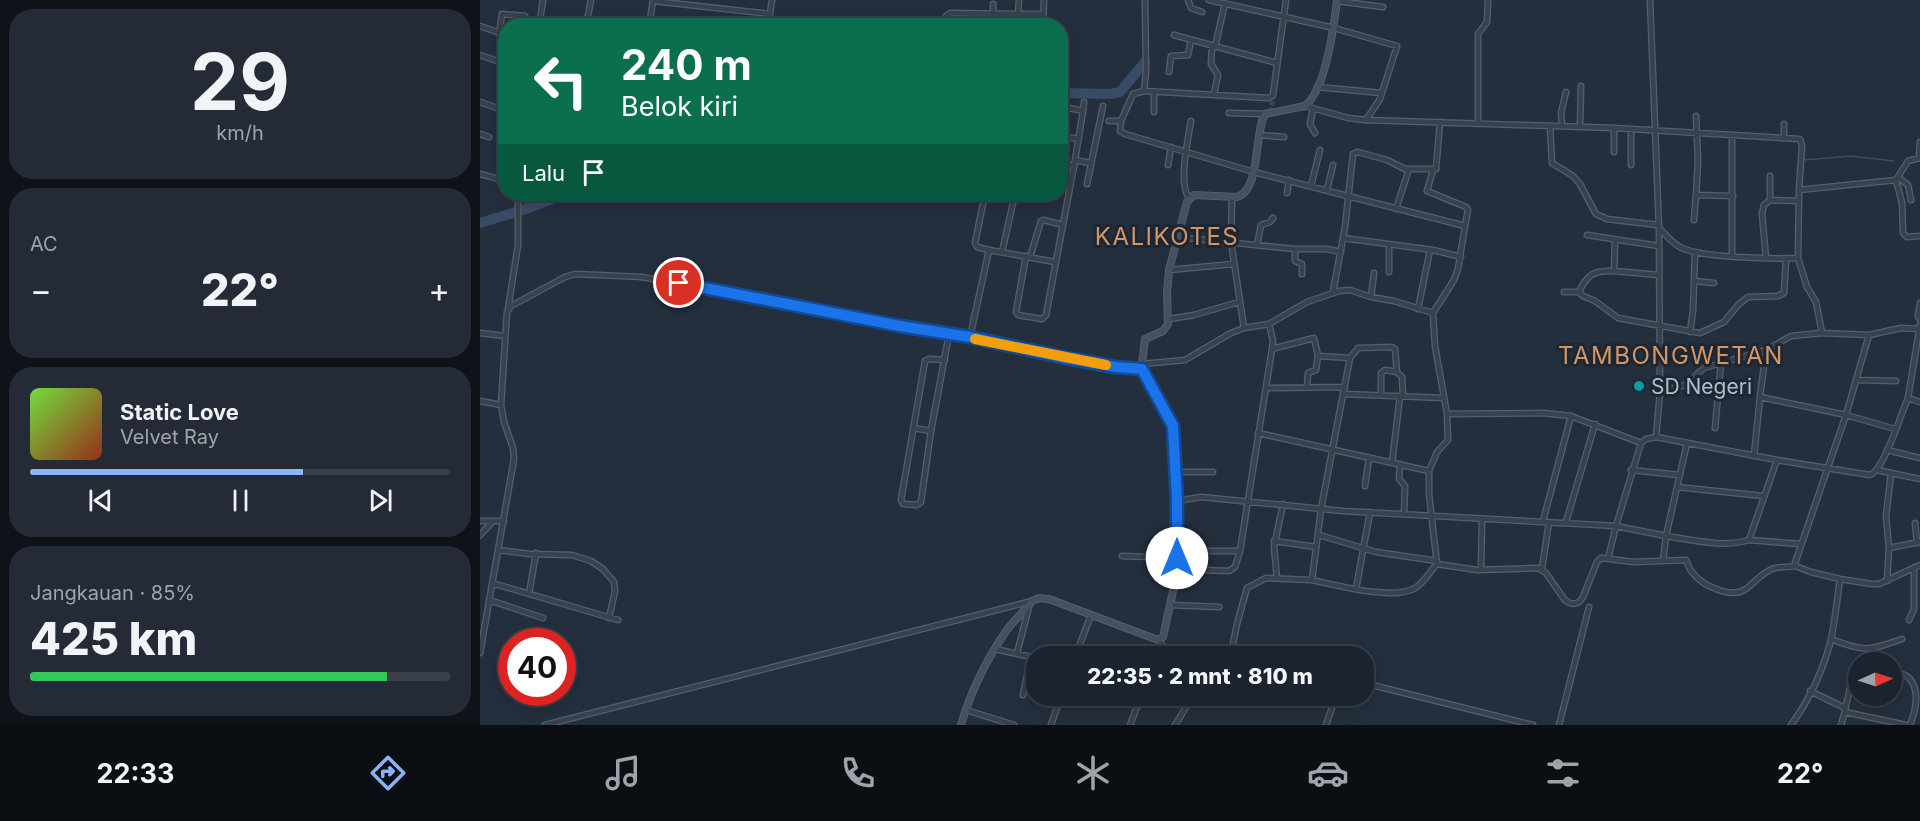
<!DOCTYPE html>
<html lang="id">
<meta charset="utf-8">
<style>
body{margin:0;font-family:Inter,sans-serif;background:#242b36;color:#f1f3f6;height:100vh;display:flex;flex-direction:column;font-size:22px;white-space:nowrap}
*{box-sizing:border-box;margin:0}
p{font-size:20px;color:#a0a4aa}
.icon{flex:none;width:33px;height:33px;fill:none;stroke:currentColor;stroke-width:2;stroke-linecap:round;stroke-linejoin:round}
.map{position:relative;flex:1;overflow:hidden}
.sheet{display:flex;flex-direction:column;gap:9px;padding:9px;background:#0f1319;width:480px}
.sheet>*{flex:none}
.banner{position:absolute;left:18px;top:18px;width:570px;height:183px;border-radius:24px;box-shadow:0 3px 15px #0003,0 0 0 2px #39404a;background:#0b6e4f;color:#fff;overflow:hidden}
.needle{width:39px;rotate:87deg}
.controls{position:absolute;left:1368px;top:652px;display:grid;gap:12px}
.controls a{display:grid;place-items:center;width:54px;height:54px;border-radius:50%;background:#1b232e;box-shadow:0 3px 15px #0003,0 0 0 2px #39404a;font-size:30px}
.speed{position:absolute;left:18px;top:628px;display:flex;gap:12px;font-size:30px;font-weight:700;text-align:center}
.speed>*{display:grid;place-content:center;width:78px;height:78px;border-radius:50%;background:#1b232e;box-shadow:0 3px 15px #0003,0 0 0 2px #39404a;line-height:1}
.speed .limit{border:9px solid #d22;background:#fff;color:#111}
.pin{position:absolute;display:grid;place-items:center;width:51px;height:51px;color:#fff;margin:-26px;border:3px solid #fff;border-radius:50%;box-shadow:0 2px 6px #0007}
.me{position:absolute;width:66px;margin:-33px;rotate:0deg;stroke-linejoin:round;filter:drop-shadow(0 0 4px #0008)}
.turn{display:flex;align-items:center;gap:21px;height:126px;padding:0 24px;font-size:27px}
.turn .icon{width:78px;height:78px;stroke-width:2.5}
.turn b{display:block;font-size:42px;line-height:51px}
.then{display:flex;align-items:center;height:57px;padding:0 24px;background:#0003;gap:12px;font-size:22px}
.big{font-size:45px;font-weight:800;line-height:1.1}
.sheet .card{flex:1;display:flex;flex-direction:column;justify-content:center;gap:9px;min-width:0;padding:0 21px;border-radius:24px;background:#242b36}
.sheet .dial{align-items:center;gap:0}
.dial b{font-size:78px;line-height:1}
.song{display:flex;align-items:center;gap:18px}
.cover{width:72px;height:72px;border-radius:9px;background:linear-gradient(135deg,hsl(100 70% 55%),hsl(10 70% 35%))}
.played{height:6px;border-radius:3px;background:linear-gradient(90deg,#8ab4f8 65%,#39404a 65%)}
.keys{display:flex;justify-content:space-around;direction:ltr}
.heat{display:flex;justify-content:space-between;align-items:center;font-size:33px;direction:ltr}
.charge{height:9px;border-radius:4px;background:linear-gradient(90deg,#34c759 85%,#39404a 0)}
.trip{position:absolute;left:546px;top:646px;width:348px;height:60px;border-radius:24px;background:#1b232e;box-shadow:0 3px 15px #0003,0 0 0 2px #39404a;font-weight:800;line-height:60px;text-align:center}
.menu{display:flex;height:96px;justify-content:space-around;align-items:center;background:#0b0e12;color:#a0a4aa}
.menu .icon{width:42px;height:42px}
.menu .selected{color:#8ab4f8}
.menu b{font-size:27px;color:#f1f3f6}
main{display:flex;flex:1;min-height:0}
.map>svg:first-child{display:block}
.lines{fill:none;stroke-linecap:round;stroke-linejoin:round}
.stream{stroke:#394c67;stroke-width:1.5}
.river{stroke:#394c67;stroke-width:10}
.street-tunnel{stroke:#3a4453;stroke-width:4.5;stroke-dasharray:4.5 2;stroke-linecap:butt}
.street-casing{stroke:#565f6c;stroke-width:7}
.secondary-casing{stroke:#565f6c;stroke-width:8}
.street{stroke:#38414e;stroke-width:4.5}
.secondary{stroke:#465061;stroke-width:6}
.route-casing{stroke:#114b97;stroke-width:15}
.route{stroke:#1a73e8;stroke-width:10}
.slow{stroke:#f59e0b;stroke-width:10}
.culture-dot{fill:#0f9aa8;stroke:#1d2633;stroke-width:2}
.labels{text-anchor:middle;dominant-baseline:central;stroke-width:6;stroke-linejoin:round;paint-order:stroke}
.poi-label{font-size:21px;fill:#b4bcc9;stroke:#1d2633;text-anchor:start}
.quarter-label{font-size:24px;letter-spacing:1.5px;fill:#d59563;stroke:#1d2633}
</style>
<main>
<section class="sheet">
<div class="card dial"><b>29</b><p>km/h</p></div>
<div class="card"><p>AC</p>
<div class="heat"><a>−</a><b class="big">22°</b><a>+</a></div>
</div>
<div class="card">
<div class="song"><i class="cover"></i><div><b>Static Love</b><p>Velvet Ray</p></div></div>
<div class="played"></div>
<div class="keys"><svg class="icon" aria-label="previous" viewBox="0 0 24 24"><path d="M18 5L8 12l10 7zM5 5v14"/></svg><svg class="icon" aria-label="pause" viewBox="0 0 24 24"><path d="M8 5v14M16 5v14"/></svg><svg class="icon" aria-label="next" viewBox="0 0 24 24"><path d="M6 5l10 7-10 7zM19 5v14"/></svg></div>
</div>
<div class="card"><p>Jangkauan · 85%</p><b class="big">425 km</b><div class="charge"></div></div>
</section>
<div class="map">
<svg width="1440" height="725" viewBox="0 0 1440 725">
<rect width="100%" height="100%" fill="#242f3e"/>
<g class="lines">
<path class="stream" d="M1323 160 1370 156 1414 161"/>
<path class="river" d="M580 93 630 94 640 92 665 62
M0 223 46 209 84 194"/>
<path class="street-tunnel" d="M791 112 793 96"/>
<g class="street-casing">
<path id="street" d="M665 0 666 72 664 91 789 98 793 95 806 0
M708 0 711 8 722 12
M729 0 854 28 917 46 900 99 886 120
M1170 0 1179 228C1186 235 1192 243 1200 247 1219 258 1295 259 1318 258L1327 287 1336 302 1342 333 1389 335 1366 415 1315 563V566L1331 572 1360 579
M173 1 290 14
M857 1 903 7
M513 4 514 26
M59 22 79 26
M0 26 26 35
M59 26 63 0
M106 26 111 0
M169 26 173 0
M288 26 292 0
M466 26V16L470 13 538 14 539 0
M489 26V14
M538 26V14H563
M563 26 564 0
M19 34 22 14 45 16
M694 35 797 63
M732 46 731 64 738 75 734 94
M735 47 745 3
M0 55 26 64
M689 72 691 56 708 55 711 40
M837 87 902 93
M0 102 26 111
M580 106 603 111 594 166
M825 106 868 118 886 120 1134 128 1320 139 1322 146 1319 190
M833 109 830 124 835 133
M603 111 604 102
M674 112V92
M749 113 785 114
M1216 116 1218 161 1216 195 1253 196
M629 121H641L640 131 645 134 774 172 985 226 978 269 974 280 953 313 914 301 891 297 870 290 859 291 827 302 789 324 764 328 751 333 705 360 662 364
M641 121 653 94 664 91
M998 124V34L1007 22 1008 0
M1070 126 1072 163 1093 176 1100 184 1116 214 1127 219 1178 225
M1082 126 1081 113 1086 92
M1100 127 1101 86
M1151 129V165
M0 134 9 137
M779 135 804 137
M580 136 599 139
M1304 138V124
M1134 152V128
M1439 158 1440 142
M595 160 610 163
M688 165 691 147
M953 170 947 191 986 207 988 210 985 226
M0 174 26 181
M1290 176V200
M1419 178 1428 185 1431 200
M1416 180 1422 203 1423 233 1427 237 1440 236
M607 184 623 106
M831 186 840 150
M847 190 853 165
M807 193 809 180
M505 194 495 243 497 247 509 250
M752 197 751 242 764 328
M709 198C698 184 708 139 711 121
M916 209 929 169
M1214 220 1216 195
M1179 228 1180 392 1176 437 1297 460 1390 475C1404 470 1421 414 1428 398L1440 402
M1107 235 1179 246
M697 237 815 249H847L861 252
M863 238 953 250 981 257
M1135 241 1134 271 1179 275
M777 245 781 225 790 222 793 218
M815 249V261L822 264V274
M522 252 535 194
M546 256 536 312 538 315 562 319 566 315 594 166 580 163
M1252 256V136
M550 257 561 221 564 220 583 225
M1286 258 1282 214 1284 205 1290 200 1317 201
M1318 258 1319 190 1416 180 1428 161 1440 158
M689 270 754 264
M909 272V245
M1214 281 1234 283
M853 292 865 227 873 154 878 152 907 160 925 169H956L960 122
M1084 292H1099L1103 296 1115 301 1138 318 1220 333 1244 322 1258 305 1268 297 1298 296 1304 293 1306 259
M1099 292C1107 274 1115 270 1134 271
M891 297 894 273
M1440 303 1438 316 1440 320
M28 309 38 245V194
M938 309 950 250
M953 313 955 346 967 414 1063 413 1091 416 1063 521
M689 319 714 315 759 302
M1210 332 1213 311 1215 252
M0 333 25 336
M1389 335 1421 328 1440 329
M490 337 509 250 575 262
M792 349 834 338 838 356 870 358 878 348 912 347 915 349 917 372 922 377 923 396
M870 358 841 509 832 580C856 585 914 601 935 588 944 583 950 571 957 564L997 570 1058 568 1066 573 1084 599C1091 606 1099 605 1103 597L1117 562 1121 558 1154 562 1206 560C1208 564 1209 569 1212 572 1222 586 1251 599 1266 589 1275 582 1282 573 1292 569 1299 566 1308 568 1315 566
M465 360 449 359 445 361 421 500 423 504 437 505 441 502 451 431 469 334
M1376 380 1416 381
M827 387 828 373 836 370 838 356
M786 388 865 387
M1180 392 1205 385 1224 368 1286 350 1311 336 1342 333
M864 394 964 398
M901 395V373L905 370 917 372
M1280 397 1286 350
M1428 398 1440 325
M0 401 21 405
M1091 416 1161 443
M433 428 451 431
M1235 428 1241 362
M778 433 949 471V494L957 564
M1207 443 1186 536C1213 540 1242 548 1269 540L1297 460
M1407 450 1440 458
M1274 456 1280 397 1366 415 1415 429
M912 463 920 396
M920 464 919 479 925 486 924 514
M1151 470 1199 475
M1397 470 1440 479
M949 471 957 452 968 440 967 414
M695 472H733
M885 486 889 458
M1197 487 1283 496
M697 501 721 497 863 511 1136 526 1161 443 1166 439 1176 437
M0 521H24
M1086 522 1115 424
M1435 523 1437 543
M0 535 13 521
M839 535 896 552 957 561
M1269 540 1321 544
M794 541 836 547
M1409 548 1440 542
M18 550 50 554 92 555 111 561 123 569 134 582 135 591 129 618
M697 551H760
M642 556 697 558
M1128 559 1136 526 1186 536 1183 561
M697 569 749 571 755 567 760 551 792 349 793 341 789 324
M1062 569 1069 522
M1001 570 1002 519
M797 578 794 547 803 504
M1407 581 1409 548 1406 516 1411 474
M12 583 138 620
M876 589 890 512
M49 594 56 553
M9 600 63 618
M690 605 739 607
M1429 620 1434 609V568
M1351 639C1384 652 1389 651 1422 639
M678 640 684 647 751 654 777 653 792 657
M515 649 556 658
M0 653 34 459 33 448 24 422 21 405 27 312 31 306 85 277 95 274 162 277 420 326 490 337 586 358 636 367 662 369
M537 653 549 607
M595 657 611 615
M678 657 684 647
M749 657 751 654 757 624 767 588 786 578 832 580
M1412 675C1419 673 1424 673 1430 679 1440 692 1436 710 1430 725
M884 683 1053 725
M1330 691 1363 707 1365 711 1361 725
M543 695 551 656
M486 710 534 725
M1365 710 1370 688 1378 684
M1365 712 1426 725
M65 725 552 601
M571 725 581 696
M650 725 661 696
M695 725 713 696
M846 725 856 696
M1079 725 1109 607
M1311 725C1328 702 1342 672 1350 644 1355 623 1357 600 1360 579L1392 584H1399L1440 565"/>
</g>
<g class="secondary-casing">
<path id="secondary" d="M481 725C490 694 506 661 524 634 532 622 543 613 552 601L559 598 569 599 678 640 683 637 696 577 697 501 694 431 691 421 662 369V364L665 339 683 331 688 324 687 293 689 270 707 202 714 195 757 197C781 190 774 133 785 114L825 106C846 89 854 26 857 0"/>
</g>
<use href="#street" class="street"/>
<use href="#secondary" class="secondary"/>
</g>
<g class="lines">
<g class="route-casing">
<path id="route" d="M199 283 420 326 490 337 586 358 636 367 662 369 693 426 697 501V558"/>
</g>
<use href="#route" class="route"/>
<path class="slow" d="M495 339 626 365"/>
</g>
<circle class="culture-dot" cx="1159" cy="386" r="6"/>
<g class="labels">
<g class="poi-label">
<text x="1171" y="386">SD Negeri</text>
</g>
<g class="quarter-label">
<text x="687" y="236">KALIKOTES</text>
<text x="1191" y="355">TAMBONGWETAN</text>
</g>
</g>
</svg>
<div class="controls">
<a><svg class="needle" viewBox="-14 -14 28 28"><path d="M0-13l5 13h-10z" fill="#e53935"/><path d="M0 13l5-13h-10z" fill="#a0a4aa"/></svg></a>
</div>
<div class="speed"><div class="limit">40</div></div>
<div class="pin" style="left:199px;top:283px;background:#d93025"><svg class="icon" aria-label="arrive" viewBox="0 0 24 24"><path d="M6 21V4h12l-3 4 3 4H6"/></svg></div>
<svg class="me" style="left:697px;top:558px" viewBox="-20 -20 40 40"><circle r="19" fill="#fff"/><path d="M0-13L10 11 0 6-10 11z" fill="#1a73e8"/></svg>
<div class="trip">22:35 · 2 mnt · 810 m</div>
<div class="banner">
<div class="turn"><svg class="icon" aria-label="left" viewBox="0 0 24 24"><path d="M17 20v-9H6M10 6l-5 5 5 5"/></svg><div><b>240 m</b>Belok kiri</div></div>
<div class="then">Lalu<svg class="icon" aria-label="arrive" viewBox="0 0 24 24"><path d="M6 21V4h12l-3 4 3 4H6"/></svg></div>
</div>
</div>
</main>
<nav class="menu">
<b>22:33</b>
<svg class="icon selected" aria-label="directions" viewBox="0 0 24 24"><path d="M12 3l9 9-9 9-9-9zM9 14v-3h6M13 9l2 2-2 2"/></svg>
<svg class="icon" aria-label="music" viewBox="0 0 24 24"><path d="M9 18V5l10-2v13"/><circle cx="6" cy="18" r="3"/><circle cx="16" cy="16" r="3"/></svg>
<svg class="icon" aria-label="phone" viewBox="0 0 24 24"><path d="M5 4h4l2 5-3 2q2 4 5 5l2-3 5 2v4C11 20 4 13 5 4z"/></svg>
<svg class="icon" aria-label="climate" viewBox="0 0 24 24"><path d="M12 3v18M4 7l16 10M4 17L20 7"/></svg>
<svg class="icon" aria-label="car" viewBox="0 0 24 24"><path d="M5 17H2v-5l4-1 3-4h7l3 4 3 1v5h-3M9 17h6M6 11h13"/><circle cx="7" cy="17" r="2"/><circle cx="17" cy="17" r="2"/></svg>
<svg class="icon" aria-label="filters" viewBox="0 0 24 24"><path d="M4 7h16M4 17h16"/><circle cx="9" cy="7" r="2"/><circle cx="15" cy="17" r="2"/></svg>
<b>22°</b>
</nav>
